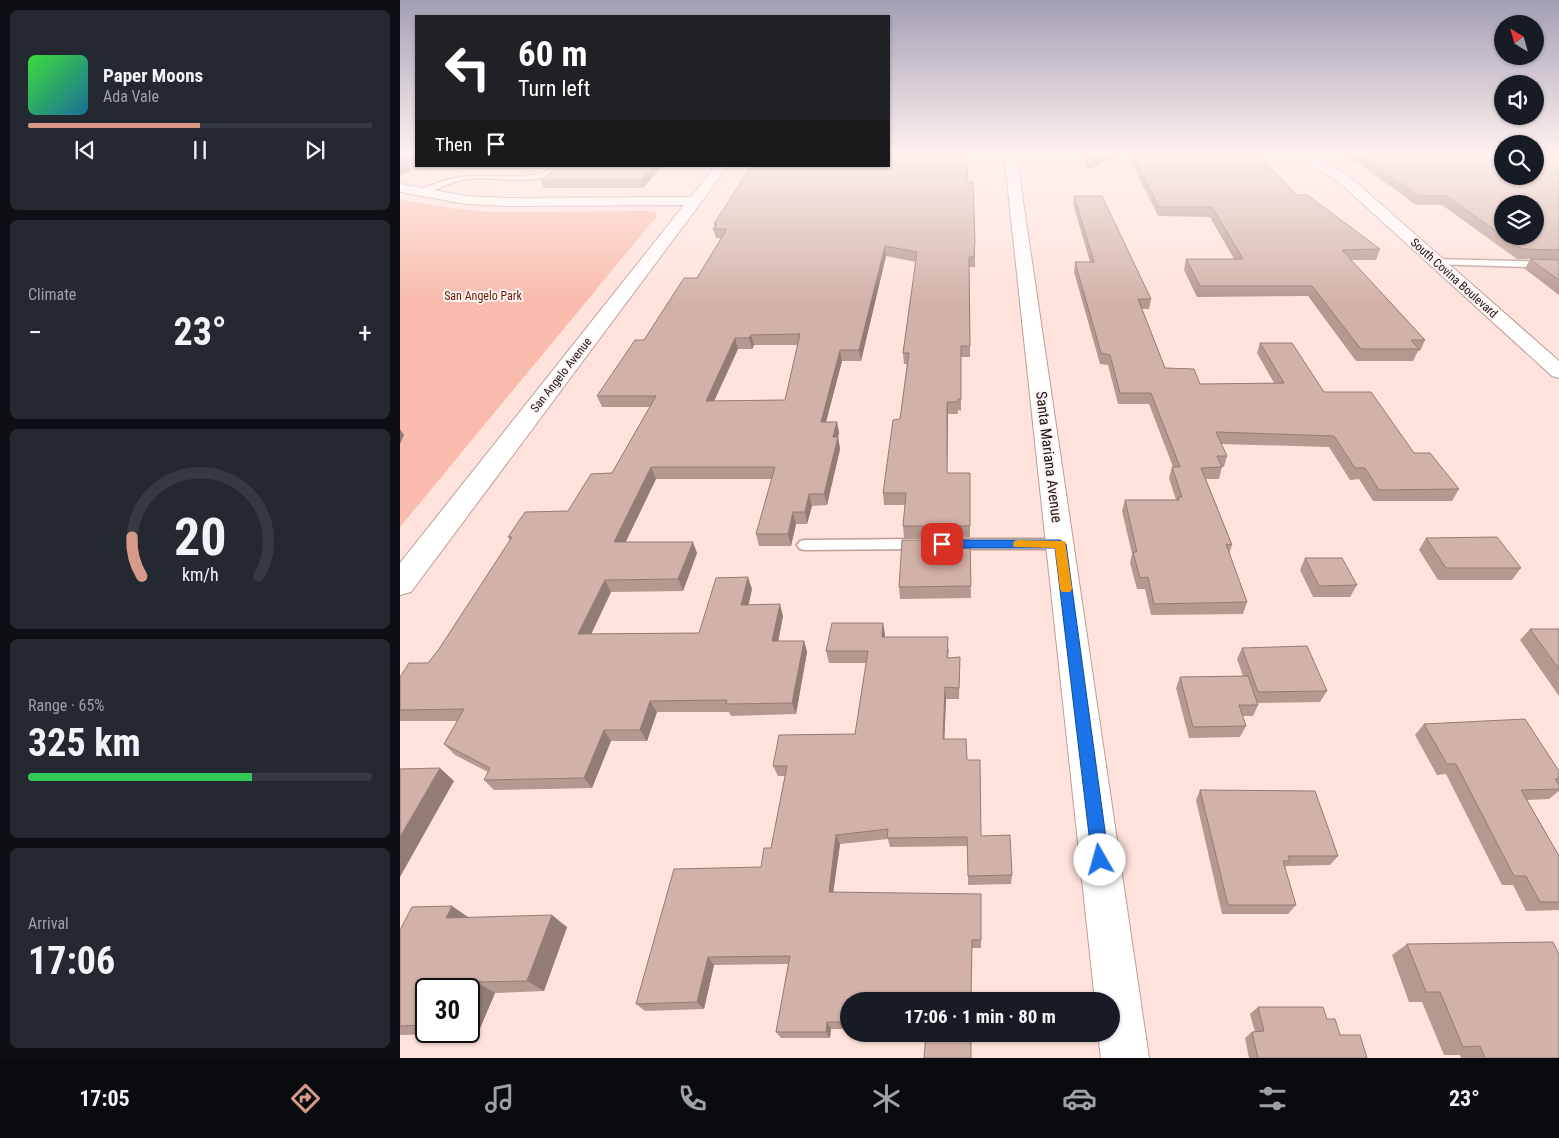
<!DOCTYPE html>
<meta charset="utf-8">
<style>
body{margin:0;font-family:"Roboto Condensed",sans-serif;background:#242831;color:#f1f3f6;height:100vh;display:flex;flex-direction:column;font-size:19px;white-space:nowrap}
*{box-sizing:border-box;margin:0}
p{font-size:16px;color:#9ea1a6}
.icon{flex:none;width:28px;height:28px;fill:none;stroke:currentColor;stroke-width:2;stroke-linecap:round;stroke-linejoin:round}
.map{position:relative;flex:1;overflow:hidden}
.sheet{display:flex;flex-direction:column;gap:10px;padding:10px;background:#0d0f14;width:400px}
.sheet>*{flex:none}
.top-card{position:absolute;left:15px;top:15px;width:475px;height:152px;border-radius:0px;box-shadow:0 1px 4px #0004;background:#202124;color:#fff;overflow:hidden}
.needle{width:32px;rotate:323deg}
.fabs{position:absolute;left:1094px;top:15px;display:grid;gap:10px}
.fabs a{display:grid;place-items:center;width:50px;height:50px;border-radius:50%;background:#171b24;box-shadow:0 1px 4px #0004;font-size:25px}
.speed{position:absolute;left:15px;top:978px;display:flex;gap:10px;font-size:25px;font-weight:700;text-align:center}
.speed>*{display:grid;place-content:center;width:65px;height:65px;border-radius:50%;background:#171b24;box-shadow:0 1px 4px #0004;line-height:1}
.speed .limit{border:2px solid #111;border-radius:8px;background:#fff;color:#111}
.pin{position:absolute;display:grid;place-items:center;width:42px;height:42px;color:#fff;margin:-21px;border-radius:10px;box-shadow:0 2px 8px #0006}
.me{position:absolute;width:55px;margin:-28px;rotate:353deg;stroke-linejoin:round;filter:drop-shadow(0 0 4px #0008)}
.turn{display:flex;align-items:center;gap:18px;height:105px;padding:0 20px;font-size:22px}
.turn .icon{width:65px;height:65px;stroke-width:2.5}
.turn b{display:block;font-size:35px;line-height:42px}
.then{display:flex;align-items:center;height:48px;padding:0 20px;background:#0003;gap:10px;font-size:19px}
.big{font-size:38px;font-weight:700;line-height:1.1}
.sheet .tile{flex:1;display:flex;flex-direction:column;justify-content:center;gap:8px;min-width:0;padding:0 18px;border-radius:8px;background:#242831}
.sheet .dial{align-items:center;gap:0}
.dial svg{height:130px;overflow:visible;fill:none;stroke:#363941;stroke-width:7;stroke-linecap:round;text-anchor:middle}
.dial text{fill:#f1f3f6;stroke:none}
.song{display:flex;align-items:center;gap:15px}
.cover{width:60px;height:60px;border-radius:8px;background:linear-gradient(135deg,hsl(120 70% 55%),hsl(200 70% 35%))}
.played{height:5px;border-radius:2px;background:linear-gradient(90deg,#d79a89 50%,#363941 50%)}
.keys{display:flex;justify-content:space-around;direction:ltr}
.heat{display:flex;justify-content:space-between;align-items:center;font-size:28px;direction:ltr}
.charge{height:8px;border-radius:4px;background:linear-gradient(90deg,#34c759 65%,#363941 0)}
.trip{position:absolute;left:440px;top:992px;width:280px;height:50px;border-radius:25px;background:#171b24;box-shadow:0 1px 4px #0004;font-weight:700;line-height:50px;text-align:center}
.dock{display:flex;height:80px;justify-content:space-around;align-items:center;background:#090b0e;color:#9ea1a6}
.dock .icon{width:35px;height:35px}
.dock .selected{color:#d79a89}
.dock b{font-size:22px;color:#f1f3f6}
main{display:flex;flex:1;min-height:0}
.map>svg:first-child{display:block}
.green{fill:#f8bbac}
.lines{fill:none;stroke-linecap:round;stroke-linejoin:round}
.lane-casing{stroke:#be9d95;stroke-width:3}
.street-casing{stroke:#be9d95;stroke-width:2}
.lane{fill:#fff;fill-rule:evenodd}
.street{fill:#fff;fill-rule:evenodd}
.wall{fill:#b59890;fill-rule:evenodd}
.shaded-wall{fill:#937c76}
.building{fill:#d2b1a8;stroke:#937c76;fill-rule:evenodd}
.route{fill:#1a73e8;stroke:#114b97}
.slow{fill:#f59e0b}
.labels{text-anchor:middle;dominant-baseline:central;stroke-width:4;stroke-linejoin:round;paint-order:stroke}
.far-street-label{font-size:12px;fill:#201411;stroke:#fcf5f3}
.far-park-label{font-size:12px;fill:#6a1601;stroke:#fcf5f3}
.street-label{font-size:15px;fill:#201411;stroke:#fcf5f3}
</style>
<main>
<section class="sheet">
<div class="tile">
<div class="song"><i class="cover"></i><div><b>Paper Moons</b><p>Ada Vale</p></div></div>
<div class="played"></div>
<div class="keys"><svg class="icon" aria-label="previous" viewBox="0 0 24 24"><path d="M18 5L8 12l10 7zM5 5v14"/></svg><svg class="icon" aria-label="pause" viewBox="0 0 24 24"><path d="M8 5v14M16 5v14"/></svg><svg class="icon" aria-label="next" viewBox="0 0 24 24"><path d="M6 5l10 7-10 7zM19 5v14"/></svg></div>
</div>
<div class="tile"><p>Climate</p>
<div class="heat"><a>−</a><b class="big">23°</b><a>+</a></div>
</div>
<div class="tile dial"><svg viewBox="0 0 100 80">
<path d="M14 69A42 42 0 1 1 86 69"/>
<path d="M14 69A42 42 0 0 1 8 45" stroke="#d79a89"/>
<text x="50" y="56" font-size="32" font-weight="700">20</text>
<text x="50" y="72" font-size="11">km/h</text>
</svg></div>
<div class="tile"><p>Range · 65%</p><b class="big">325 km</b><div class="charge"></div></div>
<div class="tile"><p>Arrival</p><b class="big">17:06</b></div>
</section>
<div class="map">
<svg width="1159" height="1058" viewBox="0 0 1159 1058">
<rect width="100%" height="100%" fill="#ffe2db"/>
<path class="green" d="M0 200 50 208 90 212 249 211 256 212V217L0 527Z"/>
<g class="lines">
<g class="lane-casing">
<path id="lane" d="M159 166H168C135 193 91 170 54 182 45 184 26 197 18 192 23 188 29 186 35 184 78 166 121 187 159 166Z
M1037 259 1159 262V268L1034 264 1032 262Z
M521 539 526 540 529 544 526 548 521 549 405 550 400 549 397 545 400 541 405 540Z
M549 539H660L665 540 668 544 665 548 660 549H549L544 548 541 544 544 540Z"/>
</g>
<g class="street-casing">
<path id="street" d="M604 153H616L749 1058H701L698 1034H711V1001H695Z
M891 153H907L950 177 1159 361V378L1152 376 940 183Z
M315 166H328L11 592 0 595V563L284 205 106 206 66 204 0 192V184L66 196 106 198 291 197Z"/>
</g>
<use href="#lane" class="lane"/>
<use href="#street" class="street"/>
</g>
<path class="wall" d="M0 153H16V166H155L148 169 11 170 2 175H0Z
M670 153H723L687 170 681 154H670Z
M727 153H828L830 155 897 195 980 249 976 260H951L1025 340 1020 351H1018L1013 361H956L908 296 797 297 784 270 786 259H834L810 217 758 216Z
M939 153H1159V295L1125 269 1130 259H1117L1042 205H1016L955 161H948ZM1102 204 1135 236H1102Z
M262 166 243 188H144L141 180Z
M567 182 575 241V267H569L570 357H561V411L558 410V414H548L547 473H570V537L504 538 503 526 505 505H484L483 493 500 419 507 364H504L503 353 516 262 486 256 461 361H442L426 422H437L439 433 438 437 440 449 427 505 412 506 407 524H396L391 546H359L356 534 372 479H256L225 542 297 553 283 591 211 592 191 634 299 633 352 589 348 605 383 616 378 641H404L407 652 396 714 331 716 329 712H257L247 741H211L192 788 94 790 84 780 88 772 55 755 44 744 58 721H0V677L28 663 39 649 110 541 108 537 168 511 212 473 250 407H202L197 396 244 340 297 278 321 238H316L313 229 315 227 314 224ZM354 345H398L385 400 314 401 338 349H352Z
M674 196 751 299 749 309H742L765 368 800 384 874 383 857 353 860 343 924 392 1014 453 1059 489 1052 501H973L959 479 950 480 929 447 821 444 827 456 824 467H822L819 479H806L832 545 829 554 847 602 843 614 751 615 745 589H737L730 563 732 554 722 511 725 500H776L769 478 772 467H773L749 404H718L708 365 700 364 674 272 675 262H690L673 204Z
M1026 538 1121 568 1112 580H1038L1019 550Z
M570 540 571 598 500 599 499 587Z
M905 558 957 585 950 597H913L900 570Z
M1130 629H1159V696L1120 640Z
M485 634V637L549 649 548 658 560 657 559 699H546L544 739 567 760 581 836 612 875 611 884 568 885V846L490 847 488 839 440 844 433 893 581 894V948H572L449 1001V1029H431L430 1038H381L376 1032 388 964 314 965 304 1009 245 1011 236 1004 361 867 371 848 385 776H378L373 766 455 734 466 663H429L426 651Z
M842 648 927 691 920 702 857 703 858 705 853 716H842L846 726 840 737 789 738 776 688 780 677 843 676 837 659Z
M1024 724 1159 771V783L1158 784 1159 791 1149 799 1127 800 1159 856V910L1126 911 1113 885H1102L1046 774 1037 775 1015 735Z
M800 790 938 856 930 865 887 866 885 867 896 905 888 914H822L796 800Z
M69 918 167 927 144 991 95 993 78 1033 0 1035V930ZM26 989H69V1031H26Z
M1007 944 1159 1058H1061L1060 1055H1044L1022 1002H1009L992 955Z
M858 1007 927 1019 940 1035 967 1058H849L845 1038 852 1032H855L850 1014Z"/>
<path class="shaded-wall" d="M706 153H723L687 170 688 162Z
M5 159 11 170 2 175 0 171V162Z
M147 166H155L148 169Z
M254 166H262L243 188 241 180Z
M485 246 486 256 461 361 459 350Z
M351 335 354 345 352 349 349 338Z
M335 338 338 349 309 412 306 401Z
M440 350 442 361 423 433 421 422Z
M547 402 548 414 547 485Z
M437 422 439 433 435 449 433 437Z
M0 429 4 435 0 444Z
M438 437 440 449 427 505 424 494Z
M251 467 256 479 220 554 214 542Z
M409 494 412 506 407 524 405 512Z
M393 512 396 524 391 546 388 534Z
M293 542 297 553 283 591 278 579Z
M348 577 352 589 346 617 341 605Z
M205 580 211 592 186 645 178 634Z
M380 604 383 616 376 653 372 641Z
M483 623 485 634 483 649 482 637Z
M404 641 407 652 396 714 392 703Z
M545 687 546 699 544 750 543 739Z
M250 701 257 712 247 741 240 730Z
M204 730 211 741 192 788 184 778Z
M40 768 54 781 0 877V837Z
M436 835 440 844 432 901 429 892Z
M52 906 71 919 46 918Z
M152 915 167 927 144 991 127 981Z
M308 957 314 965 304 1009 297 1002Z
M76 982 95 993 78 1033 69 1029V999Z
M427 1022 431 1029 430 1038 426 1032Z"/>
<path class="building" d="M0 153H16V159H5L0 162Z
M489 153H568L567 182H573L575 241 574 257H569L570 346H561V399H558V402H547V473H570V526H503L506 493H483L493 420 500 419 509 353H503L517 252 485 246 459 350H440L421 422H437L433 437H438L424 494H409L405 512H393L388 534H356L375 467H251L214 542H293L278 579 205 580 178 634 299 633 316 578 348 577 341 605 380 604 372 641H404L392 703 326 704 327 700 250 701 240 730H204L184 778 84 780 90 768 44 744 64 709 0 710V677L9 663H28L39 649 112 537H108L125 512 168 511 191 474 212 473 256 396H197L235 340H244L284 278H297L327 229H313L317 224H314L351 166H489ZM400 334 385 400 306 401 335 338H349L351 335Z
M685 153H706L688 162Z
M732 153H828L830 155H858L897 195H907L980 249 942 250 1025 340H1011L1019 349H961L912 286H800L786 259H843L812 207H759Z
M959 153 1102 154V176H1135V154H1159V250L1122 249 1104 236H1135V204H1102V235L1046 196H1019Z
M159 166H254L241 180H141Z
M674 196H702L751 299H738L765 368 794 369 800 384 884 383 860 343H892L924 392H971L1014 453H1030L1059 489 979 490 965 468H955L934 436 816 432 827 456H817L822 467 801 468 832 545 826 544 847 602 754 604 748 577 740 578 733 552H737L725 500H779L778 497H782L772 467H780L751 393H720L710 355 701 353 675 262H694Z
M1130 259 1159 260V280Z
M1097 537 1121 568H1046L1026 538Z
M502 540H570L571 586 499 587Z
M905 558H942L957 585 919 586Z
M432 623H483L482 637H548L547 658 560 657 559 688 545 687 543 739H566L567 760H580L581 836 610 835 612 875 568 876 567 837 487 838 488 829 436 835 429 892 581 894V940H572L571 1001H449V1022H427L426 1032H376L390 956 308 957 297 1002 236 1004 274 869 361 867 364 848H371L387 766H373L379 735 455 734 468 651H426Z
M1130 629H1159V669Z
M907 646 927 691 858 692 842 648Z
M848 676 858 705H839L846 726 793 727 780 677Z
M1125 719 1159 771V779H1155L1159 785V789L1121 790 1159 856V902H1140L1126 876H1114L1056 764H1047L1024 724Z
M40 768 0 837V769Z
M800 790 915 791 938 856H888L890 861H883L896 905H828Z
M52 906 46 918 152 915 127 981 76 982 69 999V989H26V1025L0 1026V930L12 907Z
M1153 942 1159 954V1058H1085L1080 1046 1063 1047 1040 992H1026L1007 944Z
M858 1007H923L927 1019H935L940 1035H960L967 1058H858L852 1032 864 1031Z
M526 1034H571V1058H524Z"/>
<linearGradient id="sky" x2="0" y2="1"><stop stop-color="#a39eb4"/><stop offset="0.51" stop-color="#fff2ef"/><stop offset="1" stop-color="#fff2ef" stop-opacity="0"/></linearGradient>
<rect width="1159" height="302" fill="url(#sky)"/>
<path class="route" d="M542 540H660L666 544 709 860 706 866 700 869 694 866 692 860 655 548H542L537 544Z"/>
<path class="slow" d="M618 540 665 541 672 589 670 592H662L660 589 655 548 614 547 613 544 614 541Z"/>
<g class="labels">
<g class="far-street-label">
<text transform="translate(1054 278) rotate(42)">South Covina Boulevard</text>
<text transform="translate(161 375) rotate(-52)">San Angelo Avenue</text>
</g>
<g class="far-park-label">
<text x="83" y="296">San Angelo Park</text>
</g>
<g class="street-label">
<text transform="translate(649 457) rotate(83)">Santa Mariana Avenue</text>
</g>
</g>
</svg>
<div class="fabs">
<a><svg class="needle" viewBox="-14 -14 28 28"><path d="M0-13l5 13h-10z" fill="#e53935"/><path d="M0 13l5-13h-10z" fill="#9ea1a6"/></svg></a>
<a><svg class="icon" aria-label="sound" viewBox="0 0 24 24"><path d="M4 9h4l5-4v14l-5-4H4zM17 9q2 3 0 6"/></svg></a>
<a><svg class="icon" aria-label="search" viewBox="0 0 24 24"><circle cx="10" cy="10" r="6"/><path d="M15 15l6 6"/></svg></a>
<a><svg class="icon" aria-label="layers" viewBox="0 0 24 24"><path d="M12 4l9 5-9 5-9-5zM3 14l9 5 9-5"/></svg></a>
</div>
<div class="speed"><div class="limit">30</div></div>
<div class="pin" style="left:542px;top:544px;background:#d93025"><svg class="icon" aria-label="arrive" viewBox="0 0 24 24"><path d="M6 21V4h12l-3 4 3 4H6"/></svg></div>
<svg class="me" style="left:700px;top:860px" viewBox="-20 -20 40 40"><circle r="19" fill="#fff"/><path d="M0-13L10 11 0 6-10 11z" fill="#1a73e8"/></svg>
<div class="trip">17:06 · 1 min · 80 m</div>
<div class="top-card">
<div class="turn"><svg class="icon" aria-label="left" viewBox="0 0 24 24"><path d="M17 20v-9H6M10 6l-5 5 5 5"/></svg><div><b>60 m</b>Turn left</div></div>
<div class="then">Then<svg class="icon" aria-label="arrive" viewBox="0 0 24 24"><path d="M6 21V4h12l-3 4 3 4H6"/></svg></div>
</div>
</div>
</main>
<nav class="dock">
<b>17:05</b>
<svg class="icon selected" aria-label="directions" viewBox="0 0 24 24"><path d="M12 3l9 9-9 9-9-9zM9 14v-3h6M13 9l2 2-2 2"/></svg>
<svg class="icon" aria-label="music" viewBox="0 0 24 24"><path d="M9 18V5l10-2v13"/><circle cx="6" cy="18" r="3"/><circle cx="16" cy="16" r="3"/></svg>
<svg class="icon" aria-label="phone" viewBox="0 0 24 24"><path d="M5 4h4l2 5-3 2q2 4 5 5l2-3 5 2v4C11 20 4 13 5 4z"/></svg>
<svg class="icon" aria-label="climate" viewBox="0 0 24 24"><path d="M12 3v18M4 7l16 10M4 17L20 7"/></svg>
<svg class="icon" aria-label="car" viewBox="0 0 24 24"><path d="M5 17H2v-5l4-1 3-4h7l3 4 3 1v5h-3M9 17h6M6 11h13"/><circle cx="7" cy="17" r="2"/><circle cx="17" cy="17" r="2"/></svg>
<svg class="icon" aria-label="filters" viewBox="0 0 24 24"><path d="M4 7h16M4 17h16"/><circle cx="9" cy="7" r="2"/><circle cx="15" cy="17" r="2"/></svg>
<b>23°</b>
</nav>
